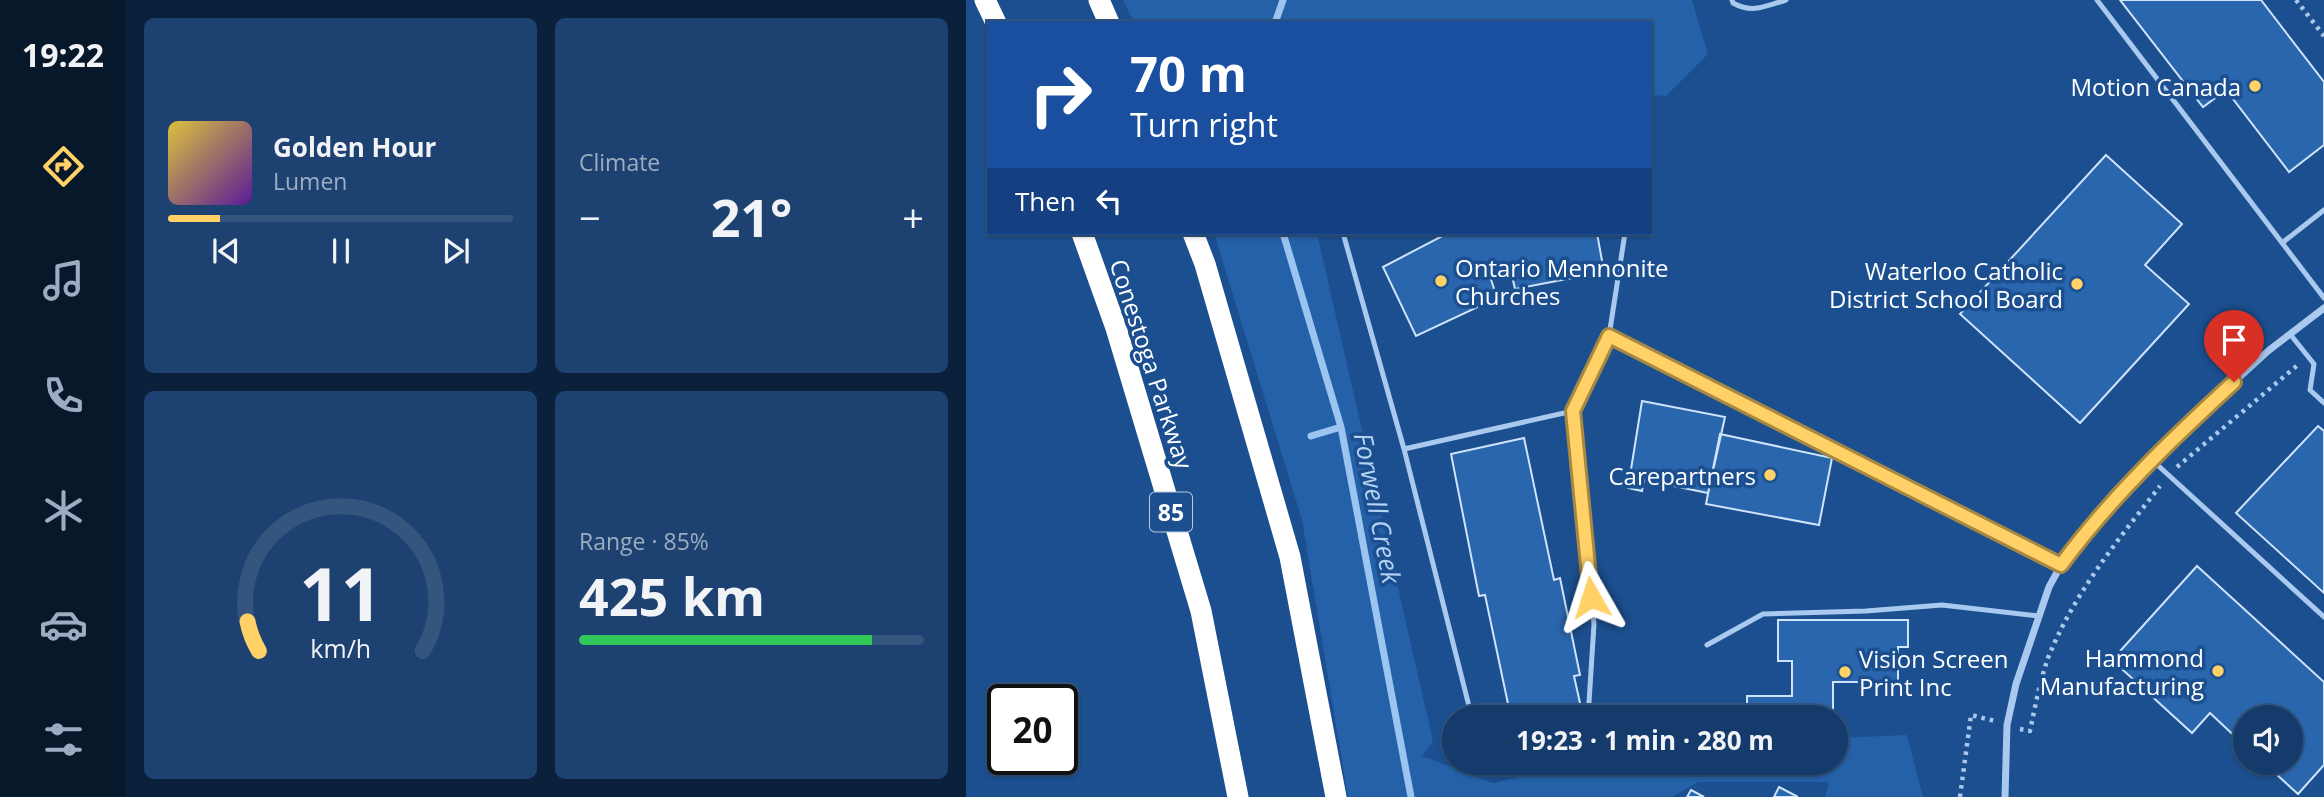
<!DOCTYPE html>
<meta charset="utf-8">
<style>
body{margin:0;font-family:"Open Sans",sans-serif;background:#1d4271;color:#f1f3f6;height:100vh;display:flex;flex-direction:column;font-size:26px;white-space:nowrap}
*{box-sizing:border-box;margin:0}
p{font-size:23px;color:#9dadc1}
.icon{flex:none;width:38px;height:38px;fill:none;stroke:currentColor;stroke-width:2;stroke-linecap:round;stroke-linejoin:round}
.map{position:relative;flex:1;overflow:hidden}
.details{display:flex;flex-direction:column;gap:18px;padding:18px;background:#0b203b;width:840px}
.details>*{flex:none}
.banner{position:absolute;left:21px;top:21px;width:665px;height:214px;border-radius:0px;box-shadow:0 2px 5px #0004,0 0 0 2px #33557e;background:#1a4fa0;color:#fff;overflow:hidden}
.fabs{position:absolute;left:1267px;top:705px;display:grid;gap:14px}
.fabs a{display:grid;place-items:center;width:70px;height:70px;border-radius:50%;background:#143b6b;box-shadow:0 2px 5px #0004,0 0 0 2px #33557e;font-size:35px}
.speed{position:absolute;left:21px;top:684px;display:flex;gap:14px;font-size:35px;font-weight:700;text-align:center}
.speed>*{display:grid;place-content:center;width:91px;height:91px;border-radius:50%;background:#143b6b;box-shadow:0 2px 5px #0004,0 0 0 2px #33557e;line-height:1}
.speed .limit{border:4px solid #111;border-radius:10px;background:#fff;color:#111}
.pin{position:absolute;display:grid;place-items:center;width:60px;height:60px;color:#fff;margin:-72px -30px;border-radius:50% 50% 50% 0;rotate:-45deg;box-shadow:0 0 7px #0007}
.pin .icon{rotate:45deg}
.me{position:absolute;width:77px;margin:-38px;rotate:354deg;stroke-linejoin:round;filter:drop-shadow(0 0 5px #0008)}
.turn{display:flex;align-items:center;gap:24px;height:147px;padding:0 28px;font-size:32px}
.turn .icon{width:91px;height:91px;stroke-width:2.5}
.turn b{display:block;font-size:49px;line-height:60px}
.then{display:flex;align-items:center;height:66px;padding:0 28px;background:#0003;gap:14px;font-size:26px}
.big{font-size:52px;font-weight:700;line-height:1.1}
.details .widget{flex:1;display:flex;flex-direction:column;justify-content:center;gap:10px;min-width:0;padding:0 24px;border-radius:10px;background:#1d4271}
.details .dial{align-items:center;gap:0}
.dial svg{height:182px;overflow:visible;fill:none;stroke:#33557e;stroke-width:7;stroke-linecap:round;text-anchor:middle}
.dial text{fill:#f1f3f6;stroke:none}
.song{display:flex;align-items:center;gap:21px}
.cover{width:84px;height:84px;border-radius:10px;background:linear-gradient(135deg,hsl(50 70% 55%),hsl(270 70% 35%))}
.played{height:7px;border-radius:4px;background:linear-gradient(90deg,#ffd166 15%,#33557e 15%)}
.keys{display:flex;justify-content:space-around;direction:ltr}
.heat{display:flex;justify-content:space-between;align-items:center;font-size:38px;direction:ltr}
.charge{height:10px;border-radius:5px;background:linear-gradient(90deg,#34c759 85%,#33557e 0)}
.details .tiles{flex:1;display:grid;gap:18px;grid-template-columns:repeat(2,1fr)}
.trip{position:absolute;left:476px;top:705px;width:406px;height:70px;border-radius:35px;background:#143b6b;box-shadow:0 2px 5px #0004,0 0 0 2px #33557e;font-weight:700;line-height:70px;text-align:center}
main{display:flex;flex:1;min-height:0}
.tab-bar{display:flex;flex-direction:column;width:126px;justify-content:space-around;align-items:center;background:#08182b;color:#9dadc1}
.tab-bar .icon{width:49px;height:49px}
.tab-bar .selected{color:#ffd166}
.tab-bar b{font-size:32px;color:#f1f3f6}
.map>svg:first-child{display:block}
.green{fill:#2461a8}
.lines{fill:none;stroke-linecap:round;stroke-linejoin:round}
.stream{stroke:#9cc4f0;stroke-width:7}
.building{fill:#2a66ad;stroke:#cfe3fa;stroke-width:2}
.path{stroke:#a9c9ee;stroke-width:4.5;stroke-dasharray:3.5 5;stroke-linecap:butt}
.service{stroke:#a9c9ee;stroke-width:5}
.minor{stroke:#a9c9ee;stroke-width:7}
.motorway{stroke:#fff;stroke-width:21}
.route-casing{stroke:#a68842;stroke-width:18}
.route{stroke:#ffd166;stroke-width:12}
.poi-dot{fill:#ffd166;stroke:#1b4f8f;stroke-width:2.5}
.labels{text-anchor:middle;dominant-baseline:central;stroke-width:7;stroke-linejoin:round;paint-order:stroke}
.shield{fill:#1b4f8f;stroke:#bbcadd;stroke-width:2}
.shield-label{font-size:23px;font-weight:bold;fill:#fff}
.poi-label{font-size:24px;fill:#fff;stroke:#1b4f8f;text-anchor:end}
.street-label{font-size:24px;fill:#fff;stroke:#1b4f8f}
.water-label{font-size:26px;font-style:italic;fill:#b5d3f5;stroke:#1b4f8f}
</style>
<main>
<nav class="tab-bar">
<b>19:22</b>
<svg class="icon selected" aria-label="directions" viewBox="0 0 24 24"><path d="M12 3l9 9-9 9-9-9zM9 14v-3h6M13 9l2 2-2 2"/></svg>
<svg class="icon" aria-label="music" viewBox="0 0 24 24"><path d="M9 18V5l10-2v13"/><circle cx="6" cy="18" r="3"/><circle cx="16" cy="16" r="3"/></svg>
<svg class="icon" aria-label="phone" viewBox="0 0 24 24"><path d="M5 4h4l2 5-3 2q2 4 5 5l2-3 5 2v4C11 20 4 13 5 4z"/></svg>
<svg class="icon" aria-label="climate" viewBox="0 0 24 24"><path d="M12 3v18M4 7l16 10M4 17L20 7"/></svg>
<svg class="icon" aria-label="car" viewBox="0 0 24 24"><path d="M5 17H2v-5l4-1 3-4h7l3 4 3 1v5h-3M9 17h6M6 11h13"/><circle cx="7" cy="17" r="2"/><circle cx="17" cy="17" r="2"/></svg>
<svg class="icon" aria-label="filters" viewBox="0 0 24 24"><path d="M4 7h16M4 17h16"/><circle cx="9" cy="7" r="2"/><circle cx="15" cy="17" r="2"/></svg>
</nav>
<section class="details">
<div class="tiles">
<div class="widget">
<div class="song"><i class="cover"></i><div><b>Golden Hour</b><p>Lumen</p></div></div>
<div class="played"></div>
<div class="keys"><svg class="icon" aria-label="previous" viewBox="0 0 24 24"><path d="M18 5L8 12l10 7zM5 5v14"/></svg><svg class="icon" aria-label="pause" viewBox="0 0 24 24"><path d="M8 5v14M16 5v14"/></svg><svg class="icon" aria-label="next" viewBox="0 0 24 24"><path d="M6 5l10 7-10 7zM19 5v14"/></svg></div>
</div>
<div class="widget"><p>Climate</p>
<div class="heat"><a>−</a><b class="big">21°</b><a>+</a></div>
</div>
<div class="widget dial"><svg viewBox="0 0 100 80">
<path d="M14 69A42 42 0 1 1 86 69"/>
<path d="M14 69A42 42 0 0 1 9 56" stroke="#ffd166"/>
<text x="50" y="56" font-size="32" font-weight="700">11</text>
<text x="50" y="72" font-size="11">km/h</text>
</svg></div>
<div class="widget"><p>Range · 85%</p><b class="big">425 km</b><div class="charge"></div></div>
</div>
</section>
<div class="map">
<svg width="1358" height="797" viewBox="0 0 1358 797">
<rect width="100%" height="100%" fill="#1b4f8f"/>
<path class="green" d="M157 0H726L742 54 700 96 684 95V23H168Z
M248 233H351L467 741 456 756 527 783 615 763H870V738L941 735 957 797H859L863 782H732L706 797H382L336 520Z"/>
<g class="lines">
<path class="stream" d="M309 23 317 0
M317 233 375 427 445 797
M345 436 375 427"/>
</g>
<path class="building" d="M1154 0H1295L1358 82V145L1323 172 1260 90 1237 107Z
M1140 155 1216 224 1179 265 1223 304 1114 423 994 314Z
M482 233H631L638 272 549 289 544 267 523 273 531 298 450 336 417 267Z
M676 401 759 417 742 493 678 480 676 491 662 488Z
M1352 426 1358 431V593L1270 513Z
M754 434 866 458 853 525 740 504Z
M558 438 588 580 594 578 614 675 608 676 616 712 584 718H545L519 595 513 596 485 454Z
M1231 566 1358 682V765L1332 794 1298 763H1325V718H1279V746L1244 713 1226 733 1146 660Z
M812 620H942V647H932V682H867V718H781V696H826V661H812Z
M813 787 832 797H808Z
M725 790 738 797H721Z"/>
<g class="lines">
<path class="path" d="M1330 0 1358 36
M1211 467 1333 364
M1054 729 1064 731C1069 707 1074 681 1082 658 1108 593 1152 540 1194 486
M994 797 1005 715 1029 721"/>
<path class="service" d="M766 0 767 3C786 14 800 6 820 0
M1131 0 1358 298
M377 233 438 449 607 411 643 336 659 233
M1316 243 1358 210
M1324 334 1348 364 1344 390 1358 403
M643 336 1095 565
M607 411 628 624 622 718
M438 449 506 718
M1186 460 1358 617
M741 645 797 614 900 611 976 605 1073 616"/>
<path class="minor" d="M1039 797 1041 725 1050 684 1083 587 1095 565 1134 515 1217 429 1302 351 1358 308"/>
<path class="motorway" d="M19 0 30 23
M133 0 143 23
M116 233 150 328 235 611 272 797
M227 233 239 264 324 557 370 797"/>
</g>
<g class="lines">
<g class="route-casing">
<path id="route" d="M625 597 607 411 643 336 1095 565C1145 497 1206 439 1268 382"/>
</g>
<use href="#route" class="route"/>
</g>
<g class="poi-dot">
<circle cx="1289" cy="86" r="7"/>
<circle cx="475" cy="281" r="7"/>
<circle cx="1111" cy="284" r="7"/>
<circle cx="804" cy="475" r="7"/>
<circle cx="1252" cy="671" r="7"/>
<circle cx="879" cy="672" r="7"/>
</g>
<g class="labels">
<rect class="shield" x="184" y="492.5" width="42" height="39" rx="5"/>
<g class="shield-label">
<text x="205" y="512">85</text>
</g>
<g class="poi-label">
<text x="1275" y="86">Motion Canada</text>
<text x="489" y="267" text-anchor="start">Ontario Mennonite<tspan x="489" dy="28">Churches</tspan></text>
<text x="1097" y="270">Waterloo Catholic<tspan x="1097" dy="28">District School Board</tspan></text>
<text x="790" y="475">Carepartners</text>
<text x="1238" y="657">Hammond<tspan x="1238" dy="28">Manufacturing</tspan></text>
<text x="893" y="658" text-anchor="start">Vision Screen<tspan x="893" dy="28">Print Inc</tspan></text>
</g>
<g class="street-label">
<text transform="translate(186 364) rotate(72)">Conestoga Parkway</text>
</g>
<g class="water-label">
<text transform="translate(412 508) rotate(79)">Forwell Creek</text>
</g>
</g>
</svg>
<div class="fabs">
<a><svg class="icon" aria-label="sound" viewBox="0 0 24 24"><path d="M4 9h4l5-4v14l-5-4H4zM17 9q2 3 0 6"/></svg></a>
</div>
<div class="speed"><div class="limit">20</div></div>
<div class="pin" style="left:1268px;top:382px;background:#d93025"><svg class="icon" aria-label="arrive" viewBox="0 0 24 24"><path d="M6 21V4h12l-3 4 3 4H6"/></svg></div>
<svg class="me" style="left:625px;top:597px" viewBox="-20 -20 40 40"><path d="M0-17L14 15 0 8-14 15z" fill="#ffd166" stroke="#fff" stroke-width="4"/></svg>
<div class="trip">19:23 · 1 min · 280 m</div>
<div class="banner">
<div class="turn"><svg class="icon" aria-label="right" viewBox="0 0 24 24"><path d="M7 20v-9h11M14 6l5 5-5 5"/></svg><div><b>70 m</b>Turn right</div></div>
<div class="then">Then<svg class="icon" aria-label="left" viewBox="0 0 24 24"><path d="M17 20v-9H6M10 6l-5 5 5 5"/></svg></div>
</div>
</div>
</main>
